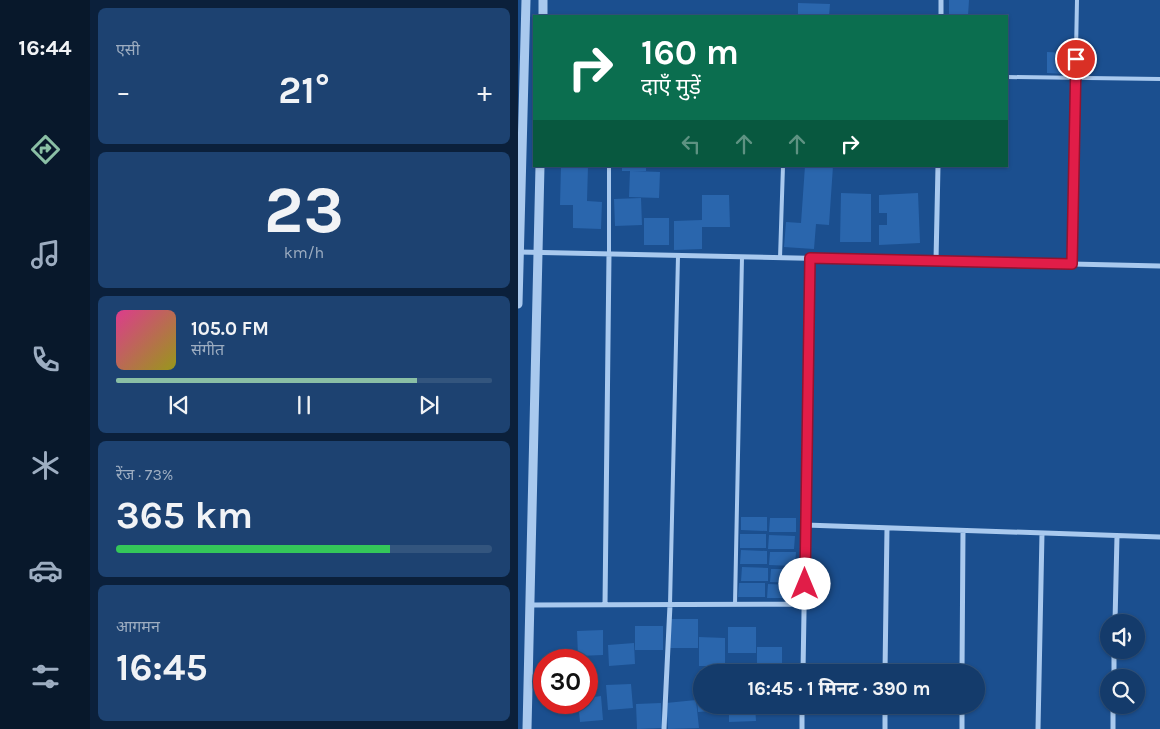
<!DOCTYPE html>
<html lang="hi">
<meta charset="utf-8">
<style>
body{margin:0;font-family:Karla,"Noto Sans Devanagari",sans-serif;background:#1d4271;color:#f1f3f6;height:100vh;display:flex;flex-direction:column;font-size:19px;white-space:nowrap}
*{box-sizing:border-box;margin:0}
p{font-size:16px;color:#9dadc1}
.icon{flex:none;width:28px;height:28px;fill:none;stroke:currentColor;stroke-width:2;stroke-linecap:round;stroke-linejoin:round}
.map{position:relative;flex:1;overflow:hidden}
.drawer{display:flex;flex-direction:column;gap:8px;padding:8px;background:#0b203b;width:428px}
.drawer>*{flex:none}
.guide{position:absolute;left:15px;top:15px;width:475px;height:152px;border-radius:0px;box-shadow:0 1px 4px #0004,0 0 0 1px #33557e;background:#0b6e4f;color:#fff;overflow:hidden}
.fabs{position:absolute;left:582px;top:614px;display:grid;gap:10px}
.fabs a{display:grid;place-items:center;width:45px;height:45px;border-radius:50%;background:#143b6b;box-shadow:0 1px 4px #0004,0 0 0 1px #33557e;font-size:25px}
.speed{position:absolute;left:15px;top:649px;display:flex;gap:10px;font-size:25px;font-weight:700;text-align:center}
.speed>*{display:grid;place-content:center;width:65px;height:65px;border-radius:50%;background:#143b6b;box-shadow:0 1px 4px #0004,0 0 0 1px #33557e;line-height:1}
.speed .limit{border:8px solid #d22;background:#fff;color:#111}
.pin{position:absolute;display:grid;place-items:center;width:42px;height:42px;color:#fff;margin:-21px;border:2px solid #fff;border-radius:50%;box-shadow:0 1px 5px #0007}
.me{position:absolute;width:55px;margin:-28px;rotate:0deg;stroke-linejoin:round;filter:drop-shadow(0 0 4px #0008)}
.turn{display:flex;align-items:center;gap:18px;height:105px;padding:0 25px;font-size:22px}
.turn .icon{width:65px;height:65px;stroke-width:2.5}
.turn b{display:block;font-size:35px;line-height:42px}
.lanes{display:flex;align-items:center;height:48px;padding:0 25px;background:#0003;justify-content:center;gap:25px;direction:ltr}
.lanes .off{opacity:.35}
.big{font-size:38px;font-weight:700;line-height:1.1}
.drawer .tile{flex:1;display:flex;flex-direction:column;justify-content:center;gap:8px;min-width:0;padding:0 18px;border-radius:8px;background:#1d4271}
.drawer .dial{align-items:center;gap:0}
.dial b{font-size:65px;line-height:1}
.song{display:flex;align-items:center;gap:15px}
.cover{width:60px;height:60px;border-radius:8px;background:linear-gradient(135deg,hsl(330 70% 55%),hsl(60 70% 35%))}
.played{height:5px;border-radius:2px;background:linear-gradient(90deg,#8abfa5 80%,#33557e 80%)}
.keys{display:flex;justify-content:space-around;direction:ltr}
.heat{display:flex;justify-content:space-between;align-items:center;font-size:28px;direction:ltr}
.charge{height:8px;border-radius:4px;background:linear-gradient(90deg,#34c759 73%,#33557e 0)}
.trip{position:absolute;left:175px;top:664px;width:292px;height:50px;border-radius:25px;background:#143b6b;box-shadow:0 1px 4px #0004,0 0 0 1px #33557e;font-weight:700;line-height:50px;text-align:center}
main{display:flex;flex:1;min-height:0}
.dock{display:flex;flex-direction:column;width:90px;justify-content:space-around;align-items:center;background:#08182b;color:#9dadc1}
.dock .icon{width:35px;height:35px}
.dock .active{color:#8abfa5}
.dock b{font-size:22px;color:#f1f3f6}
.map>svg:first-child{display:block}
.building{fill:#2a66ad}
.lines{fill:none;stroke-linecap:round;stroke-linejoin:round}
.service{stroke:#a9c9ee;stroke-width:4}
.minor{stroke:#a9c9ee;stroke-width:5}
.tertiary{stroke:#a9c9ee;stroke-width:9}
.route-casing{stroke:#92132f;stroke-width:12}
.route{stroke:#e11d48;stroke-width:9}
</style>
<main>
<nav class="dock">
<b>16:44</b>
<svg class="icon active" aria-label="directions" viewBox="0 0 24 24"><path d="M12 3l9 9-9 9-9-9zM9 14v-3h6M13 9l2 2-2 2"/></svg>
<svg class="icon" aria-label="music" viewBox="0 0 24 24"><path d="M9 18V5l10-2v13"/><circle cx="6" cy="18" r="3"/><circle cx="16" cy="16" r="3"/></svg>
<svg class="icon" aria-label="phone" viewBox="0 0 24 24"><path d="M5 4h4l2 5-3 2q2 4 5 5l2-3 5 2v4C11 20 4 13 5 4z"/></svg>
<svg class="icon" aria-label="climate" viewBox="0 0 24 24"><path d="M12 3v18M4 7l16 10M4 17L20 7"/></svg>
<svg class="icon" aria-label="car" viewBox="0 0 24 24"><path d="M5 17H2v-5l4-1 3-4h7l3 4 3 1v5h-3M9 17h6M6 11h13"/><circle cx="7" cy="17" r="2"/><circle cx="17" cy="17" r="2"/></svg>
<svg class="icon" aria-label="filters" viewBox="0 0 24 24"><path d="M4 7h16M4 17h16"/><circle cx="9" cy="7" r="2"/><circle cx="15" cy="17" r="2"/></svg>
</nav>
<section class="drawer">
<div class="tile"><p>एसी</p>
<div class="heat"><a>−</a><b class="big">21°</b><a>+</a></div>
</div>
<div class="tile dial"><b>23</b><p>km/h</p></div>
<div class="tile">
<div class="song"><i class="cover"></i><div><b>105.0 FM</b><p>संगीत</p></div></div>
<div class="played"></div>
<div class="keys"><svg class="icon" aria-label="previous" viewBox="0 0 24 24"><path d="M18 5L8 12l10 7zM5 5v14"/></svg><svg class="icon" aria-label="pause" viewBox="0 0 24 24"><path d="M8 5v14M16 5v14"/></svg><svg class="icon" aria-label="next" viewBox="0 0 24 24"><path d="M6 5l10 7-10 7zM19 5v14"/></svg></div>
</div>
<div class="tile"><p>रेंज · 73%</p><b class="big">365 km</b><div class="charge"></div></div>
<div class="tile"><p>आगमन</p><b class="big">16:45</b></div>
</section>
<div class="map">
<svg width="643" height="729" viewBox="0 0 643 729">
<rect width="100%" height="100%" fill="#1b4f8f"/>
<path class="building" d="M431 0H451L450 16H431Z
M280 3 312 4 311 16H280Z
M529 52 549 53 548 74 529 73Z
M43 166H70L69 201 84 202 83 229 55 228V205H42Z
M104 166H128V171H115L142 172 141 198 111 197 112 171H104Z
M287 166H315L311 225 298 224 296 249 266 247 268 222 283 223Z
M323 193 353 194V242H322Z
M400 193 402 243 361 245V225H369V213H361V195Z
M184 195H211L212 227H184V249L156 250V221L184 220Z
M123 198 124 225 97 226 96 199Z
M126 218H151V245H126Z
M223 517H249V531L223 530Z
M252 518H278V532H251Z
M222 534H248V548H222Z
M251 535 277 536 276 549H250Z
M223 550 249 551V564H222Z
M252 552H278L277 566 251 565Z
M224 567 250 568V581H223Z
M253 569H279L278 583 252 582Z
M221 583H247V597H220Z
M250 584 276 585 275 598H249Z
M151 619H180V648H151Z
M117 626H145V650H117Z
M210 627H238V653H210Z
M85 630V655L60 656 59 631Z
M181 637 207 638V666H181Z
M116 643 117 664 91 666 90 645Z
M239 647H264V672H239Z
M58 651V660H31V652Z
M113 684 115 708 90 710 88 685Z
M178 686H184V705H206V710L180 712Z
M83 696 85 720 62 722 60 702H69V698Z
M178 700 181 728 150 729 148 703Z
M34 702H59V705L34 707Z
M143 703 144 728 119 729 118 704Z
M211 705H237L238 721 211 722Z"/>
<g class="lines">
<path class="service" d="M489 77 643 79
M91 254V166
M262 258 265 166
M554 264 559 0
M217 604 224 257
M152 605 160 256"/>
<path class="minor" d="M423 16V0
M1 252 643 266
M418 261 420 166
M287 525 643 537
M13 605 287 604
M87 605 91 254
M597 622 599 536
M285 672 292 258
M367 672 369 528
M444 672 445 531
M596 678V650
M146 729 152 605
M284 729V705
M367 729V705
M444 729V705
M520 729 524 533
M595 729V705"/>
<path class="tertiary" d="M25 16V0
M0 304 8 0
M9 729 22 166"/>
</g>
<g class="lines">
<g class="route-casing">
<path id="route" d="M287 584 292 258 554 264 558 59"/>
</g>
<use href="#route" class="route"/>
</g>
</svg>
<div class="fabs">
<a><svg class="icon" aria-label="sound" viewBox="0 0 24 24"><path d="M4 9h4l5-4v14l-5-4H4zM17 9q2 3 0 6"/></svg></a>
<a><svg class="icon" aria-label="search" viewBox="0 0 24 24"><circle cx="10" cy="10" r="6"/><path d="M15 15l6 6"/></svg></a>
</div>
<div class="speed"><div class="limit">30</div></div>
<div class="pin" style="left:558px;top:59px;background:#d93025"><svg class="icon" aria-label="arrive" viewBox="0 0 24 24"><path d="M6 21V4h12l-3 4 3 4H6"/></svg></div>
<svg class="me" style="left:287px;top:584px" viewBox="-20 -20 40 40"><circle r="19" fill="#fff"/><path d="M0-13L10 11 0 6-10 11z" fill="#e11d48"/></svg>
<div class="trip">16:45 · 1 मिनट · 390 m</div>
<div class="guide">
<div class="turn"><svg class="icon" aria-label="right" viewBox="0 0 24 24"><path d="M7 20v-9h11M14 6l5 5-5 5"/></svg><div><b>160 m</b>दाएँ मुड़ें</div></div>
<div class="lanes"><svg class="icon off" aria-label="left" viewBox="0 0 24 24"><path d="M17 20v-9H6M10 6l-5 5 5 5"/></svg><svg class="icon off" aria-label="ahead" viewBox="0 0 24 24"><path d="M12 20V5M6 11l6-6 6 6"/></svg><svg class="icon off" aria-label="ahead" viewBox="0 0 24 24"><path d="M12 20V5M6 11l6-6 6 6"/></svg><svg class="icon" aria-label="right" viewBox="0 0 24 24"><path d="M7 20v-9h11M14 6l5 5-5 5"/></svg></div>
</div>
</div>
</main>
